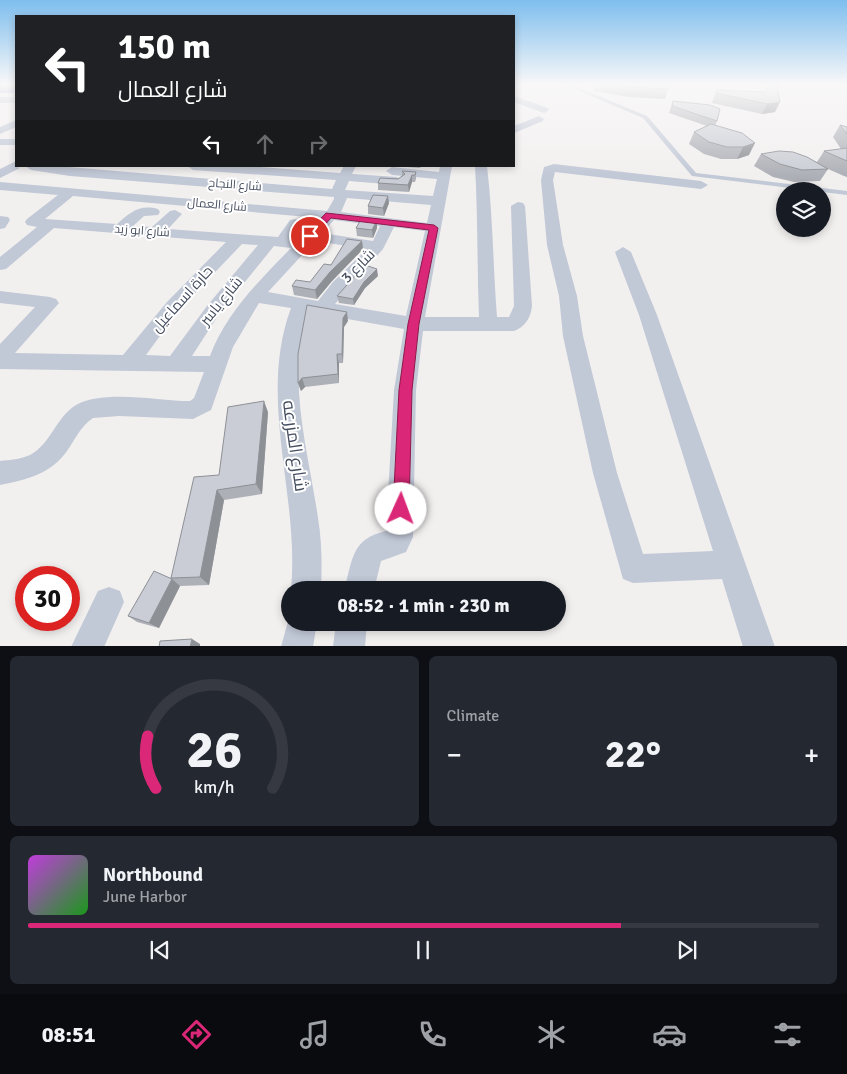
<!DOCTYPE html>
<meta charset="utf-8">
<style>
body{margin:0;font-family:Signika,Cairo,sans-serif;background:#242831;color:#f1f3f6;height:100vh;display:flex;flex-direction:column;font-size:19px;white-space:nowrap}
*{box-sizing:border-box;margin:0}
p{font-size:16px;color:#9ea1a6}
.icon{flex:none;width:28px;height:28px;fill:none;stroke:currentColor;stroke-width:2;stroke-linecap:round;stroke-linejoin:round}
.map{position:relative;height:646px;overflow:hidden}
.sheet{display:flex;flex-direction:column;gap:10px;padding:10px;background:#0d0f14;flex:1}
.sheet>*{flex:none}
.top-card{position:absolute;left:15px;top:15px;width:500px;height:152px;border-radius:0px;box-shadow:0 2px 8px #0003;background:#202124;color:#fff;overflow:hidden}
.fabs{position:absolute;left:776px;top:182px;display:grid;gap:10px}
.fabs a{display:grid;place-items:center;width:55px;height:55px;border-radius:50%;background:#171b24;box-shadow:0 2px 8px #0003;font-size:25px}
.speed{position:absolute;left:15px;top:566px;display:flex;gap:10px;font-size:25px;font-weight:700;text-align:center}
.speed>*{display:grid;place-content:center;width:65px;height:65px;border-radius:50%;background:#171b24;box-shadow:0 2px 8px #0003;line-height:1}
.speed .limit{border:8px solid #d22;background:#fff;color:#111}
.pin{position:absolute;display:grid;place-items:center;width:42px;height:42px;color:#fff;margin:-21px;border:2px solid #fff;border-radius:50%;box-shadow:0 1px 5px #0007}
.me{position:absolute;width:55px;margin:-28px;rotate:2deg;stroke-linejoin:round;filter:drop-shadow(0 0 4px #0008)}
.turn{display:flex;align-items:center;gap:18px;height:105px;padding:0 20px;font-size:22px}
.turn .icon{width:65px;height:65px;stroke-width:2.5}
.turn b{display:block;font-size:35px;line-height:42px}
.lanes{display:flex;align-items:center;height:48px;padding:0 20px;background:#0003;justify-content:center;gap:25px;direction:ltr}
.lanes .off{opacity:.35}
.big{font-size:38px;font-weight:700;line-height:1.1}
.sheet .card{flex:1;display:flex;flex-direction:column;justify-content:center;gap:8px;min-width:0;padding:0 18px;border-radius:8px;background:#242831}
.sheet .dial{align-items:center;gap:0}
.dial svg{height:130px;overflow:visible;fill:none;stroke:#363941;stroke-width:7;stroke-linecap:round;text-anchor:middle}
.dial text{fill:#f1f3f6;stroke:none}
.song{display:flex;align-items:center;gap:15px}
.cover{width:60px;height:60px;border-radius:8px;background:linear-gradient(135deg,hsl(290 70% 55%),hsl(120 70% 35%))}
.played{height:5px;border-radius:2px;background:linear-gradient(90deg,#db2777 75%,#363941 75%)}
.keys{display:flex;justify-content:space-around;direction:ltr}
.heat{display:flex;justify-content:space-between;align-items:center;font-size:28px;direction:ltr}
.sheet .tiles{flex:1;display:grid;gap:10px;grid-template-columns:1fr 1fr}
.card:last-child{grid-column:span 2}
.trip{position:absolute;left:281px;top:581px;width:285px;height:50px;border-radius:25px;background:#171b24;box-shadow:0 2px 8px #0003;font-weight:700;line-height:50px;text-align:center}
.menu{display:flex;height:80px;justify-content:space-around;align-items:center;background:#090b0e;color:#9ea1a6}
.menu .icon{width:35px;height:35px}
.menu .current{color:#db2777}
.menu b{font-size:22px;color:#f1f3f6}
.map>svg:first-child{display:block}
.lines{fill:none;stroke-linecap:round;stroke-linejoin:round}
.lane{fill:#c1c8d6;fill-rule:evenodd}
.street{fill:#c1c8d6;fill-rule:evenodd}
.highway{fill:#8197c4;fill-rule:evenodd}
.wall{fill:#aeb0b7}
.shaded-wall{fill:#8d9095}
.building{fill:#cacdd5;stroke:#8d9095}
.route{fill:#db2777;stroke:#8e194d}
.labels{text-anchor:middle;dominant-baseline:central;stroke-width:4;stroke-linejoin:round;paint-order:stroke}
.far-street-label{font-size:12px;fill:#454e5f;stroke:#fff}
.street-label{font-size:15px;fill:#454e5f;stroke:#fff}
.near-street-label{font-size:18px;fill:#454e5f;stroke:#fff}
</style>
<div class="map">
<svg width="847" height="647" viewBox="0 0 847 647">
<rect width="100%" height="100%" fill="#f2efef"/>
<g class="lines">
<path class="lane" d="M565 85H572L647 116 696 173 847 191V195L692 176 643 118Z"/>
<path class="street" d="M514 96 548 108 549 110 544 113 514 102Z
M0 97H16V103H0Z
M539 116 544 119 543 121 514 133V126Z
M16 120V127L0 134V127Z
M0 139H16V145H0Z
M16 161V166L20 168 0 178V169Z
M554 164 701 181 708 185 701 189 555 172 553 180 563 245 577 296 583 336 617 473 643 554 713 551 639 315 615 252 623 247 631 252 657 315 775 647H743L722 579 633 583 623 579 593 473 563 336 559 296 547 245 541 180 544 167Z
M25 166H57L332 189 336 180 193 170 187 166H247L340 173 344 166H356L352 174 397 177 403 181 397 185 349 181 345 190 433 196 437 179 392 175 386 171 392 167 439 172 440 166H452L425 317H479C477 267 478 217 475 166H487C493 216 493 267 497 317H509L514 306 511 206 518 202 523 203 525 206 532 306C531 317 525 327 514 331H423L416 390 413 537 406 552 381 561 374 590H344C353 559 351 539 386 531L394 390 404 329 308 312C286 380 308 449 318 518 322 542 322 566 321 590H291C300 495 257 400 291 308L259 303 233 347 211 410 193 419 119 416 93 418C81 426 75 439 67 451 51 474 26 480 0 485V461C10 460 21 459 30 455 51 444 56 417 76 405 105 389 158 401 190 401L194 398 204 372 0 369V344L35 307 0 303V291L50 297 56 299 59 303 15 353 123 355 167 302 226 242 54 228 6 269 0 270V257L37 227 27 225 25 222 27 219 58 195 0 190V182L327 211 334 199V197L70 176 31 170ZM73 196 319 218 299 239 292 238 302 223 295 219 290 220 278 237 168 229 182 214 175 210 170 211 152 227 133 226 144 216 158 215 160 212 158 209C139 204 130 213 117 224L45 219ZM347 198 431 205 427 223 341 212ZM334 220 380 226 373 241 322 233ZM394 227 425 231 406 316 335 304 383 249ZM315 241 367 249 333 282 318 301 268 292ZM242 244 258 245 207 306 170 356 146 355 179 310ZM274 246 291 248C260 280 226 313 210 356H192L219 314Z
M0 216 8 217 10 220 5 228 0 229Z
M109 587 120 591 124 602 104 647H71L98 591Z
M290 614V622H317L313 647H281Z
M336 622H367L365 647H333Z"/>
<path class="highway" d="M0 85H16V93H0Z"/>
</g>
<path class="wall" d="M594 85H669L665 99 629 97 594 91Z
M717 90 765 92 775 112 762 114 712 103 713 99Z
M673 101 717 121 715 126 742 133 749 155 737 159H721L704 154 689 144 694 132 707 126 669 113Z
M840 125 847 127V177L844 176 828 169 820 181 794 182 773 177 754 166 761 154 817 162 824 151 841 149 833 137Z
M395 166H421L420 168Z
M402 171 416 172V179L415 182H412L409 192 378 190V183L398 179 402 176Z
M389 203 384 216 368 214V206Z
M356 228H377L373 238 357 236Z
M362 241 363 249 332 281 317 299 294 295 292 286 310 282 331 265Z
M378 276 365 288 354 305 339 303 337 296Z
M348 321 344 327 343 363H339V383L305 387 301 391 298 383Z
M268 412 262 494 224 500 209 585 180 586 159 628 137 622 128 616 172 579 171 578 219 475Z"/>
<path class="shaded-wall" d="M780 102 775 112 762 114 767 104Z
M755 143 749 155 737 159 743 147Z
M412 175V182L409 192 408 185Z
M388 196 389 203 384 216 383 208Z
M377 220V228L373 238 372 230Z
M362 241 363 249 332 281 317 299 315 290 330 272Z
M377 269 378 276 365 288 354 305 353 299 364 282Z
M347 312 348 321 344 327 343 363 342 354 343 318Z
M337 354 339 363V383L338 374Z
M302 378 305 387 301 391 298 383Z
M264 401 268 412 262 494 256 484Z
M217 490 224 500 209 585 200 577Z
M172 579 180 586 159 628 149 623Z
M192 639 200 644V647H190Z"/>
<path class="building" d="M624 85H669V89L632 87Z
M769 85H777L780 102 767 104 716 93 717 90 765 92Z
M673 101 710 105 720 109 717 121 672 106Z
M711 124 742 133 755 143 743 147H727L709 142 694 132Z
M840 125 847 127V134Z
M847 148V161L824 151Z
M779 151 793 152 807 157 828 169 802 170 780 164 761 154Z
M402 171 416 172 415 175H412L408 185 378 183 380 178 398 179 405 174Z
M373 195 388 196 383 208 368 206Z
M362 218 377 220 372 230 356 228Z
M347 239 362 241 330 272 315 290 292 286 296 280 310 282 324 264 331 265Z
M365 265 377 269 364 282 353 299 337 296Z
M307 305 347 312 343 318 342 354H337L338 374 302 378 298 383V354Z
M264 401 256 484 217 490 200 577 171 578 194 477 219 475 228 407Z
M154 571 172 579 149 623 128 616Z
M192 639 190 647H159L160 641Z"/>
<linearGradient id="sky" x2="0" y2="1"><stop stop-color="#7ebeee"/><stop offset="0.48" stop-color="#f9f8f8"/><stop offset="1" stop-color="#f9f8f8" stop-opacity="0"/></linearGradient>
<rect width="847" height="176" fill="url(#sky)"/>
<path class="route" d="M326 213 434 225 438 228 419 324 412 390 409 509 407 514 401 517 395 514 393 509 399 390 408 324 429 230 331 218 313 238H306V234Z"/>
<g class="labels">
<g class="far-street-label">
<text transform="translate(235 185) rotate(4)">شارع النجاح</text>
<text transform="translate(217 205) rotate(5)">شارع العمال</text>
<text transform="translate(142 231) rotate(4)">شارع ابو زيد</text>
</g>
<g class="street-label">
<text transform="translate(358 266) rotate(-45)">شارع 3</text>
<text transform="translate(182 299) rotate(-48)">حارة اسماعيل</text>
<text transform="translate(221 301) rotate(-51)">شارع ياسر</text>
</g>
<g class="near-street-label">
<text transform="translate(295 446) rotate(82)">شارع المزرعه</text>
</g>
</g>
</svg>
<div class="fabs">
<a><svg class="icon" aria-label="layers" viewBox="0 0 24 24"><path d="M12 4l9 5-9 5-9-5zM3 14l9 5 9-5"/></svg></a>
</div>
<div class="speed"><div class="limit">30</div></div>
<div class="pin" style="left:310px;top:236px;background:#d93025"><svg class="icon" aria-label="arrive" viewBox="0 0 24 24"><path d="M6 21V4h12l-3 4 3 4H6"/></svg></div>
<svg class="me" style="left:401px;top:509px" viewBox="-20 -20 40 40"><circle r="19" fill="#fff"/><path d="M0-13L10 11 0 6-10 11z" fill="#db2777"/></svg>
<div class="trip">08:52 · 1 min · 230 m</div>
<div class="top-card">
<div class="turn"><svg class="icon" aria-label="left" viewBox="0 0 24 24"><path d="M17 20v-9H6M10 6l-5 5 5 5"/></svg><div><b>150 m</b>شارع العمال</div></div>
<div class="lanes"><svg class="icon" aria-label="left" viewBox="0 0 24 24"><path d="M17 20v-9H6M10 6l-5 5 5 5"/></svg><svg class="icon off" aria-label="ahead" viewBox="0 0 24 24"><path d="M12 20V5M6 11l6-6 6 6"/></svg><svg class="icon off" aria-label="right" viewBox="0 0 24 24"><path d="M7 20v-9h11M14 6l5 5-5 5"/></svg></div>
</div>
</div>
<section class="sheet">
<div class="tiles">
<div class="card dial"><svg viewBox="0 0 100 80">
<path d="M14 69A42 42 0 1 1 86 69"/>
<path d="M14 69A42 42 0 0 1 9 37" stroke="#db2777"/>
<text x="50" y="56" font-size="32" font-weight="700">26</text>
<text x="50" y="72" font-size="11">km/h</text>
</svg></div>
<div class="card"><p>Climate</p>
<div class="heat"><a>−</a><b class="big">22°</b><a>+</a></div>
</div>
<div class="card">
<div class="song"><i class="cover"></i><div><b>Northbound</b><p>June Harbor</p></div></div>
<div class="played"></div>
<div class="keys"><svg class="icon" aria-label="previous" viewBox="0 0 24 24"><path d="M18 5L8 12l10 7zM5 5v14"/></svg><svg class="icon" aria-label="pause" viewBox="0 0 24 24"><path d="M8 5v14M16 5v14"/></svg><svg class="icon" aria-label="next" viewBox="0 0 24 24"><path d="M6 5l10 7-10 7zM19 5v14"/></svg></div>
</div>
</div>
</section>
<nav class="menu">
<b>08:51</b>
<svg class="icon current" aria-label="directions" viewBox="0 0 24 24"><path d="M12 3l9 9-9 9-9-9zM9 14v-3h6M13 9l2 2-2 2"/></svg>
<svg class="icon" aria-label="music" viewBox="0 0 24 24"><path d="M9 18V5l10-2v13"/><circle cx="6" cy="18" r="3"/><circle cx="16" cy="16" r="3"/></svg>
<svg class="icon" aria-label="phone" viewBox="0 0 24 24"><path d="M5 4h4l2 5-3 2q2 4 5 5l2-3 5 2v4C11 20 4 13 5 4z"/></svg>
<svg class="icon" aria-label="climate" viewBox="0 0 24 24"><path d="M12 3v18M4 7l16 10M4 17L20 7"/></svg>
<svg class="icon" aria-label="car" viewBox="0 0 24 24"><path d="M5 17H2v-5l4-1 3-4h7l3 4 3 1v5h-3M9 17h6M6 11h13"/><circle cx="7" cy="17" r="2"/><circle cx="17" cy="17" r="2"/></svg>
<svg class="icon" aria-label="filters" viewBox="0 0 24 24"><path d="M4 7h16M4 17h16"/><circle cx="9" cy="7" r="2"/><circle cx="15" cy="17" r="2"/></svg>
</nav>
